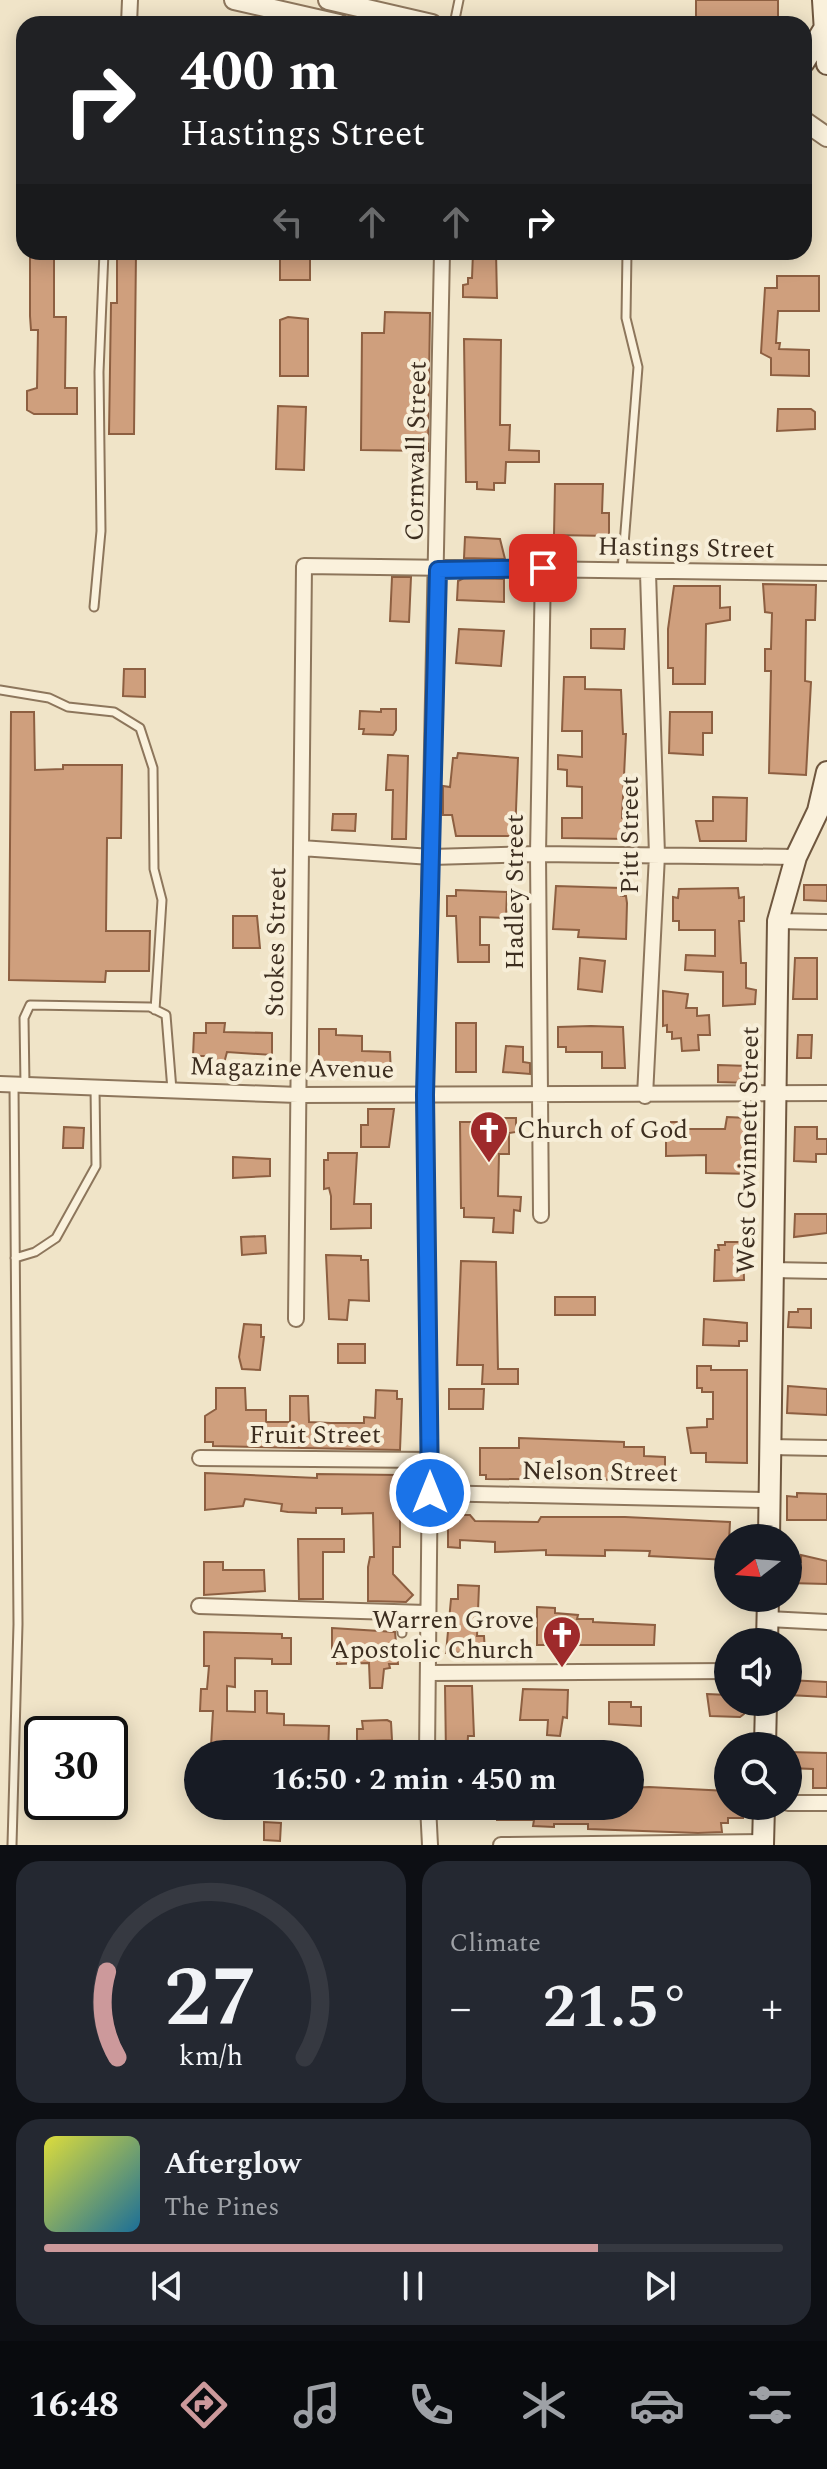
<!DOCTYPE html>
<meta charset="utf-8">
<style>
body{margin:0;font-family:Spectral,serif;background:#242831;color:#f1f3f6;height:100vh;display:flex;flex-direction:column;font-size:30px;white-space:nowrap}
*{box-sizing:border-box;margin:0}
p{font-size:26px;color:#9ea1a6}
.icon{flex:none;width:44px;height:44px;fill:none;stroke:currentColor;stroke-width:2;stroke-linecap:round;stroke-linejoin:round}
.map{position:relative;height:1845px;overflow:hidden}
.details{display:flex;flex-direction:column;gap:16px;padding:16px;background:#0d0f14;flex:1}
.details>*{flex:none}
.guide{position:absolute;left:16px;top:16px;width:796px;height:244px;border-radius:24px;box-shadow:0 4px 20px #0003;background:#202124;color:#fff;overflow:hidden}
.needle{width:52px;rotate:253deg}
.controls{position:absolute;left:714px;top:1524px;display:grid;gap:16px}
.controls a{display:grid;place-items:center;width:88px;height:88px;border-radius:50%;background:#171b24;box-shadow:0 4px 20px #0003;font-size:40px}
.speed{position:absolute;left:24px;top:1716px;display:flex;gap:16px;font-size:40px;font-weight:700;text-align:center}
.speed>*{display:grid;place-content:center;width:104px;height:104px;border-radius:50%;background:#171b24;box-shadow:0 4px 20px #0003;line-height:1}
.speed .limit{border:4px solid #111;border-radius:12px;background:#fff;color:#111}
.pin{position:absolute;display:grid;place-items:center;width:68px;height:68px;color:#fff;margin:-34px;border-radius:16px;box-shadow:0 4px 12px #0006}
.me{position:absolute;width:88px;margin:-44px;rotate:0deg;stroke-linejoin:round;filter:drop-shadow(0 0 6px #0008)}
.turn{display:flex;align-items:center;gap:28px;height:168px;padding:0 32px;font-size:36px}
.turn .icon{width:104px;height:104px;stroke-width:2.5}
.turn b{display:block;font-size:56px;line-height:68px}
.lanes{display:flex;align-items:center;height:76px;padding:0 32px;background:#0003;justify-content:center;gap:40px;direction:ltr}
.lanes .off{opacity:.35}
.big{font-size:60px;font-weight:700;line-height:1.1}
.details .tile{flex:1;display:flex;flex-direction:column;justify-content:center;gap:12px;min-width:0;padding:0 28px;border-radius:24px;background:#242831}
.details .dial{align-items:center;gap:0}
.dial svg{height:208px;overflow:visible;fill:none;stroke:#363941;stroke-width:7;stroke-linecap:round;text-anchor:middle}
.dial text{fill:#f1f3f6;stroke:none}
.song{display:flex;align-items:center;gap:24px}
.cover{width:96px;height:96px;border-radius:12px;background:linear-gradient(135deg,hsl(60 70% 55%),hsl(200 70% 35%))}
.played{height:8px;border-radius:4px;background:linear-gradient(90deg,#cc999b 75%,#363941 75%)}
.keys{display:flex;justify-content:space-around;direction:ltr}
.heat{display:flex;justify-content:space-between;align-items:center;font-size:44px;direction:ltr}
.details .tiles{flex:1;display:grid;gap:16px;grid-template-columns:1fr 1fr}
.tile:last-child{grid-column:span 2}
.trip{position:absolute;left:184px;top:1740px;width:460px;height:80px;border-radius:40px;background:#171b24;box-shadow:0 4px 20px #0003;font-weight:700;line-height:80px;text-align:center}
.tabs{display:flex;height:128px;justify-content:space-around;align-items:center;background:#090b0e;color:#9ea1a6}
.tabs .icon{width:56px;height:56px}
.tabs .current{color:#cc999b}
.tabs b{font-size:36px;color:#f1f3f6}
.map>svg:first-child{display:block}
.building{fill:#cf9f7d;stroke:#8d5f41;stroke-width:2}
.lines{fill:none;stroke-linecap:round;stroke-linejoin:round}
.service-casing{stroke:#8d765c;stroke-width:11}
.minor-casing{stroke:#8d765c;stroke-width:18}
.tertiary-casing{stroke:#8d765c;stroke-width:22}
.secondary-casing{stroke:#6f573f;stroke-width:24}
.service{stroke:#faf1dc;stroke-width:7}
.minor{stroke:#faf1dc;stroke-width:14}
.tertiary{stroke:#faf1dc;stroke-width:18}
.secondary{stroke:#faf1dc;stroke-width:20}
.route-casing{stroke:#114b97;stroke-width:20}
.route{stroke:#1a73e8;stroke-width:14}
.labels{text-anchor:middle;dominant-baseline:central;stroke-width:8;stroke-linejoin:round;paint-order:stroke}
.street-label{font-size:26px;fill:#3d2e20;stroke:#f7eed8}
.poi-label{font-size:26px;fill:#3d2e20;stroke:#f7eed8;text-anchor:start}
</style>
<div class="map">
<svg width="827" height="1845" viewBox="0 0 827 1845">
<rect width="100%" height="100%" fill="#f0e4c8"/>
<path class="building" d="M696 0H778V24H696Z
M30 252H54V317H66L65 388H77V414H34L27 410V391L37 388 38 330H31L30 316Z
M117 252H136L134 434H109L111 303H117Z
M280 252H310V280H280Z
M473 252H496L497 298 463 297V285L468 284V278H472Z
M777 276H819V311H778L776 343H780L779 349 809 350V376L771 375V358L761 353 765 288H777Z
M385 312 430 313 428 451 361 450 362 333H384Z
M288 317 308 319V376H280V320Z
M464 339 501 340 500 425H510L509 450 539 451V462H506L505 483H494V490L477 489V482H466Z
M278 406 306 407 304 470 276 469Z
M778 409H811L815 412V429L777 431Z
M555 484H603L602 513H609V536L554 535Z
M465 537 500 539 505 559 464 558Z
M392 577H411L409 622 390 621Z
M464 578 504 579V602L457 600 458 581Z
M763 584 816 585 815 620H806L805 681 811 682 806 775 769 773 771 671H765V649H771L772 613 765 612Z
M674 586H720V608L730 607V620L706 624 705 684H673V668H668V629Z
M459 629 504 631 501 666 456 663Z
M591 629H625L624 649 591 648Z
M124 669H145V697L123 696Z
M564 677H585V689L621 690 623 734H626L622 818 628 819V839L562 838V818H582V787L567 786V770L558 769V755L582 757V731H562Z
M381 709H396V730L393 735 363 734 364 729H359L360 711 381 712Z
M11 712H34L35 770 63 769V765H122L121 838H107L106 931H150L149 971H106L105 982 9 980Z
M670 712H712V733H703V755L669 753Z
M458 753 518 758 515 836H456L452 815H443V786L450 787 453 758H457Z
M388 755 408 756 406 839H392L393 790H386Z
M713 797 747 798 746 841H700L696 821H713Z
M333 814H356L355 831 332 830Z
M804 885H827V901L804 900Z
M556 886 621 888V896H626L627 903 626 939 578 937 579 930 553 929Z
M738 888 739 898 744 897V921H739L741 963H746V988L756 990 755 1004 723 1006V972L685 970 686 955 715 956V930H679V921H673V897L678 898 679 889Z
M456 890 507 892 506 918 480 917V945H489V962H458L456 916H447V896H456Z
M233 916H257L260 948H233Z
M580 958 605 961 602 992 578 989Z
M795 958H817V999H793Z
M663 991 688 994 686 1008H697V1016L709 1015 710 1035H698L699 1050 682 1051 681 1038 672 1039V1032H667V1025L663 1026Z
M206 1023H225L224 1032 272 1033V1055L227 1052 223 1067H206V1056H193L194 1033H206Z
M456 1023H476V1072H456Z
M591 1026 623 1027 625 1068H602V1052H566V1047H558V1027Z
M319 1029H336V1035L362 1036V1051L390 1052 391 1074H319Z
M798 1035H812L811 1058H797Z
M506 1046 523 1047V1062L530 1063V1074L503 1072Z
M718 1065 749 1066V1083L718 1082Z
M368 1109H394L389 1147H361V1125H368Z
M727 1117 748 1118 752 1122 754 1174 706 1173V1155L666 1156V1130H671V1122H688V1129H725Z
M494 1118H516V1132L509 1133V1154H499L498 1196 521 1197 520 1211 514 1210 513 1233 493 1232 494 1218 464 1217V1208H461L460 1122H494Z
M64 1127 84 1128 83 1148H63Z
M795 1127H817V1139H827V1154H816V1162L794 1161Z
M328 1153H357L354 1204H371V1228L331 1229V1196L329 1188 324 1189V1160H328Z
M233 1157 270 1159V1176L233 1178Z
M795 1214H827V1233L794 1237Z
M265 1236 266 1253 242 1255 241 1237Z
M725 1242H743L744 1280 714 1281 715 1250H719L718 1245H725Z
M326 1255 361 1256V1260H368L369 1301 349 1300 347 1320 329 1319Z
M461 1261 496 1262 498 1369H518V1384H482L483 1365H457Z
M555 1297H595V1315H555Z
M798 1309H811V1328L788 1327 789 1312H798Z
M704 1319 747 1323V1341H739V1346L703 1345Z
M244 1324 261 1325V1337H264L260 1370 242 1369 239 1357Z
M338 1344H365V1363H338Z
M697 1366H711V1370H747V1463L706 1462V1453H691L687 1428 707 1427V1419H713V1392H702V1388H697Z
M788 1386 827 1389V1415L787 1413Z
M216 1388H245L246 1410H266V1422H290V1396H308L309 1422 331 1423H364V1417L375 1418 376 1390 397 1391V1399H402L400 1450 213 1446V1442H205V1416L216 1409Z
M449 1389H484L483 1409H449Z
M519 1438 624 1442V1447H644V1456L665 1457V1480L486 1479V1475H480V1448H519Z
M205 1473 317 1478V1474L400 1475V1547H393V1574L413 1595 406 1602 368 1601V1567L370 1557H374L373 1513 342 1514V1508H316V1513L288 1512 281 1511 282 1504 245 1499 243 1506 205 1510Z
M797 1493 827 1494V1520H787V1496L797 1497Z
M452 1515H470L475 1521 538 1522 541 1517H625L730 1522 728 1560 649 1556 650 1551 605 1550V1556L546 1555V1550L495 1552V1542L460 1540V1548L448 1547V1518Z
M298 1539H344V1552H323V1599H299Z
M801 1555 827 1561V1584L788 1583V1561L801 1562Z
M204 1562H223V1570H264L265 1591 204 1595Z
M458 1585 479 1586 477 1636H484L485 1652 446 1653 451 1599H458Z
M537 1607 555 1608V1613L578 1615 577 1619H593V1622L655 1625 654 1645H537Z
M332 1628 395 1632 398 1664H389L390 1668 384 1669 382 1688H370L369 1663 337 1664V1660H332Z
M204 1632 282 1634V1638H291V1664H272V1659L235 1658V1687L227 1686V1711L255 1712V1691H267V1713L284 1714V1725L329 1726 328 1753 211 1746 213 1711H200L201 1689H207L209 1666H204Z
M788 1680 827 1682V1697L788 1695Z
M445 1686H472L474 1736H468L467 1754H446Z
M523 1689 568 1690 567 1718 563 1717 560 1736 547 1735 548 1720H520Z
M707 1694 728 1695V1702H745L744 1714 740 1717 710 1716Z
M609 1702H631V1707H641V1726L609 1724Z
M387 1720 391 1722 392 1740 357 1741V1729H363L362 1721Z
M788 1752 827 1753V1788H813V1769L788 1768Z
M649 1787 728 1791V1806H743V1818H728V1823H721L722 1832 698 1833 588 1829V1824H554V1827L533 1826 534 1820H497V1806H630V1788Z
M264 1822 281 1823 280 1841 264 1840Z"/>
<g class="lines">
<g class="service-casing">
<path id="service" d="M454 24 459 0
M622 570 638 367 626 318 627 252
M94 607 101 531 99 372 104 252
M0 690 49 698 68 707 114 712 140 728 153 768 154 869 162 900 155 1010
M25 1085 24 1018 30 1005 150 1007 166 1015 172 1090
M15 1258 35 1252 56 1238 96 1166 95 1087
M401 1612 402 1633
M12 1845 18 1624 14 1085"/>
</g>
<g class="minor-casing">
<path id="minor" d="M129 24 130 0
M301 848 431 857 538 854 796 857
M778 921 827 922
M0 1084 298 1095 827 1093
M645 1096 657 855 648 573
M541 1215 538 854 543 568
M771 1270 827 1271
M296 1319 304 566 827 573
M769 1447 827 1448
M200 1458 430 1460
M430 1493 769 1500
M199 1606 426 1613
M768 1619 827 1622
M429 1673 728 1671
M427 1754 430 1460 425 1095 442 252
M788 1803H827
M428 1806 430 1845
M501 1845 763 1842"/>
</g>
<g class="tertiary-casing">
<path id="tertiary" d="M234 0 339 24
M328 0 432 24
M804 121 827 137"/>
</g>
<g class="secondary-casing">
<path id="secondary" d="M823 0 827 64
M804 62 824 29
M769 1538 778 921 796 857 818 811 827 772
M767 1642 768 1598
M765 1746 766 1702
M763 1845 764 1806"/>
</g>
<use href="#service" class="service"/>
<use href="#minor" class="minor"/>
<use href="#tertiary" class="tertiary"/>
<use href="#secondary" class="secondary"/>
</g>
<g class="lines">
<g class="route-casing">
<path id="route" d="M430 1493 425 1095 438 570 543 568"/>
</g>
<use href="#route" class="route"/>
</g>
<defs>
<g id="church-pin" transform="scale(2)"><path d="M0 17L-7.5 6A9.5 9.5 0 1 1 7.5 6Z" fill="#9e2a2b" stroke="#f7eed8"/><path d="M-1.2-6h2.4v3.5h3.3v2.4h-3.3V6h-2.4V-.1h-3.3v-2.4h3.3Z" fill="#fff"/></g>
</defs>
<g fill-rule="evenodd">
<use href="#church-pin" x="489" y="1130"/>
<use href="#church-pin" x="562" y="1635"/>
</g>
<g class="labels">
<g class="street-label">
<text transform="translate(416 451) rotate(-89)">Cornwall Street</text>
<text transform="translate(686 548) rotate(1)">Hastings Street</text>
<text transform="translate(630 835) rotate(-90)">Pitt Street</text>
<text transform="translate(515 892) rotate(-90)">Hadley Street</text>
<text transform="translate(276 942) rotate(-89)">Stokes Street</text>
<text transform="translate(292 1068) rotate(1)">Magazine Avenue</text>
<text transform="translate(748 1150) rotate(-89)">West Gwinnett Street</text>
<text x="315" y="1435">Fruit Street</text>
<text transform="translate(600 1472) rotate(1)">Nelson Street</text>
</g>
<g class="poi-label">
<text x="517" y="1130">Church of God</text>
<text x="534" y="1620" text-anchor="end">Warren Grove<tspan x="534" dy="30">Apostolic Church</tspan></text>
</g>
</g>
</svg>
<div class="controls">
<a><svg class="needle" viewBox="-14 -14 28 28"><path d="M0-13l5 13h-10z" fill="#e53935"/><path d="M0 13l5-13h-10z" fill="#9ea1a6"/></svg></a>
<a><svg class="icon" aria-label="sound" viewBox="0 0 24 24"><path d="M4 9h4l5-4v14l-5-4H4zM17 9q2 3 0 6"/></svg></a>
<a><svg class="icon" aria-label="search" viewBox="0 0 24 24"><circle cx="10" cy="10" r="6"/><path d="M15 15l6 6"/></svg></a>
</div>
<div class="speed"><div class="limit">30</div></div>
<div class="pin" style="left:543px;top:568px;background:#d93025"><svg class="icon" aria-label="arrive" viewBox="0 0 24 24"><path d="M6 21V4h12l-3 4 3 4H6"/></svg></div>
<svg class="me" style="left:430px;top:1493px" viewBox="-20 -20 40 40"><circle r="17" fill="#1a73e8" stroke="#fff" stroke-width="3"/><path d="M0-11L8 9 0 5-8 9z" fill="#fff"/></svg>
<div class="trip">16:50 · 2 min · 450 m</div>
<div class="guide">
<div class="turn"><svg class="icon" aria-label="right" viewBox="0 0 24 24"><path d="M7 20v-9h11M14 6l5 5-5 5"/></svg><div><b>400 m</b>Hastings Street</div></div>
<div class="lanes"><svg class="icon off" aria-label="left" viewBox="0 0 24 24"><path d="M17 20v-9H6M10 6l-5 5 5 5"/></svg><svg class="icon off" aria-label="ahead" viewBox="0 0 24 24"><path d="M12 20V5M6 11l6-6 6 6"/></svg><svg class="icon off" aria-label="ahead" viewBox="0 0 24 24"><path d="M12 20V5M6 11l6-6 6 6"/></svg><svg class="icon" aria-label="right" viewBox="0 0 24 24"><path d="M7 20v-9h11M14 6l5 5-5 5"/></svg></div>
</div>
</div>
<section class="details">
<div class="tiles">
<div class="tile dial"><svg viewBox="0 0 100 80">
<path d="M14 69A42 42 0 1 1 86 69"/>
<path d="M14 69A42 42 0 0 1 10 36" stroke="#cc999b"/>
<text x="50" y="56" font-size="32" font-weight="700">27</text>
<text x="50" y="72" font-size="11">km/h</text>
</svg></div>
<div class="tile"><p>Climate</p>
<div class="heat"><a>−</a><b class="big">21.5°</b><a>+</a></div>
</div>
<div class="tile">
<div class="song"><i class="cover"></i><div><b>Afterglow</b><p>The Pines</p></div></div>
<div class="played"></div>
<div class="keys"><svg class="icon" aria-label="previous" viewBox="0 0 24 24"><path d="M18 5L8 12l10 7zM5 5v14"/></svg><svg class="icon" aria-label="pause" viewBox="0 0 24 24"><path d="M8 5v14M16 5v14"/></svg><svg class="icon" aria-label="next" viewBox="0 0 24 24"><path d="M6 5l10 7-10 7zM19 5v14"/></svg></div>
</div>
</div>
</section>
<nav class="tabs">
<b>16:48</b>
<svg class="icon current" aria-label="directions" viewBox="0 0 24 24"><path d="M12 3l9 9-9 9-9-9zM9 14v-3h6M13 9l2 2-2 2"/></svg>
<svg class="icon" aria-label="music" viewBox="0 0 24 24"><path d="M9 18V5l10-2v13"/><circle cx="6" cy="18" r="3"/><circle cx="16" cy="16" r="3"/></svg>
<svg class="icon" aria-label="phone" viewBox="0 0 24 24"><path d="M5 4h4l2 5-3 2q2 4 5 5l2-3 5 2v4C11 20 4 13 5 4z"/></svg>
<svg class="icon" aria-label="climate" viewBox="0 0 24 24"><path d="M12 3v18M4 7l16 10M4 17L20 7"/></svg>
<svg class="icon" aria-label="car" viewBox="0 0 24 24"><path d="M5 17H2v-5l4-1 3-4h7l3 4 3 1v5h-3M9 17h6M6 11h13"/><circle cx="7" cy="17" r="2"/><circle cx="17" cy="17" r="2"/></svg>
<svg class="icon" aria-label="filters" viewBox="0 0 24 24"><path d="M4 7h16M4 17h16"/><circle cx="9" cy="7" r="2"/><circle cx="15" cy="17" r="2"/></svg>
</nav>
